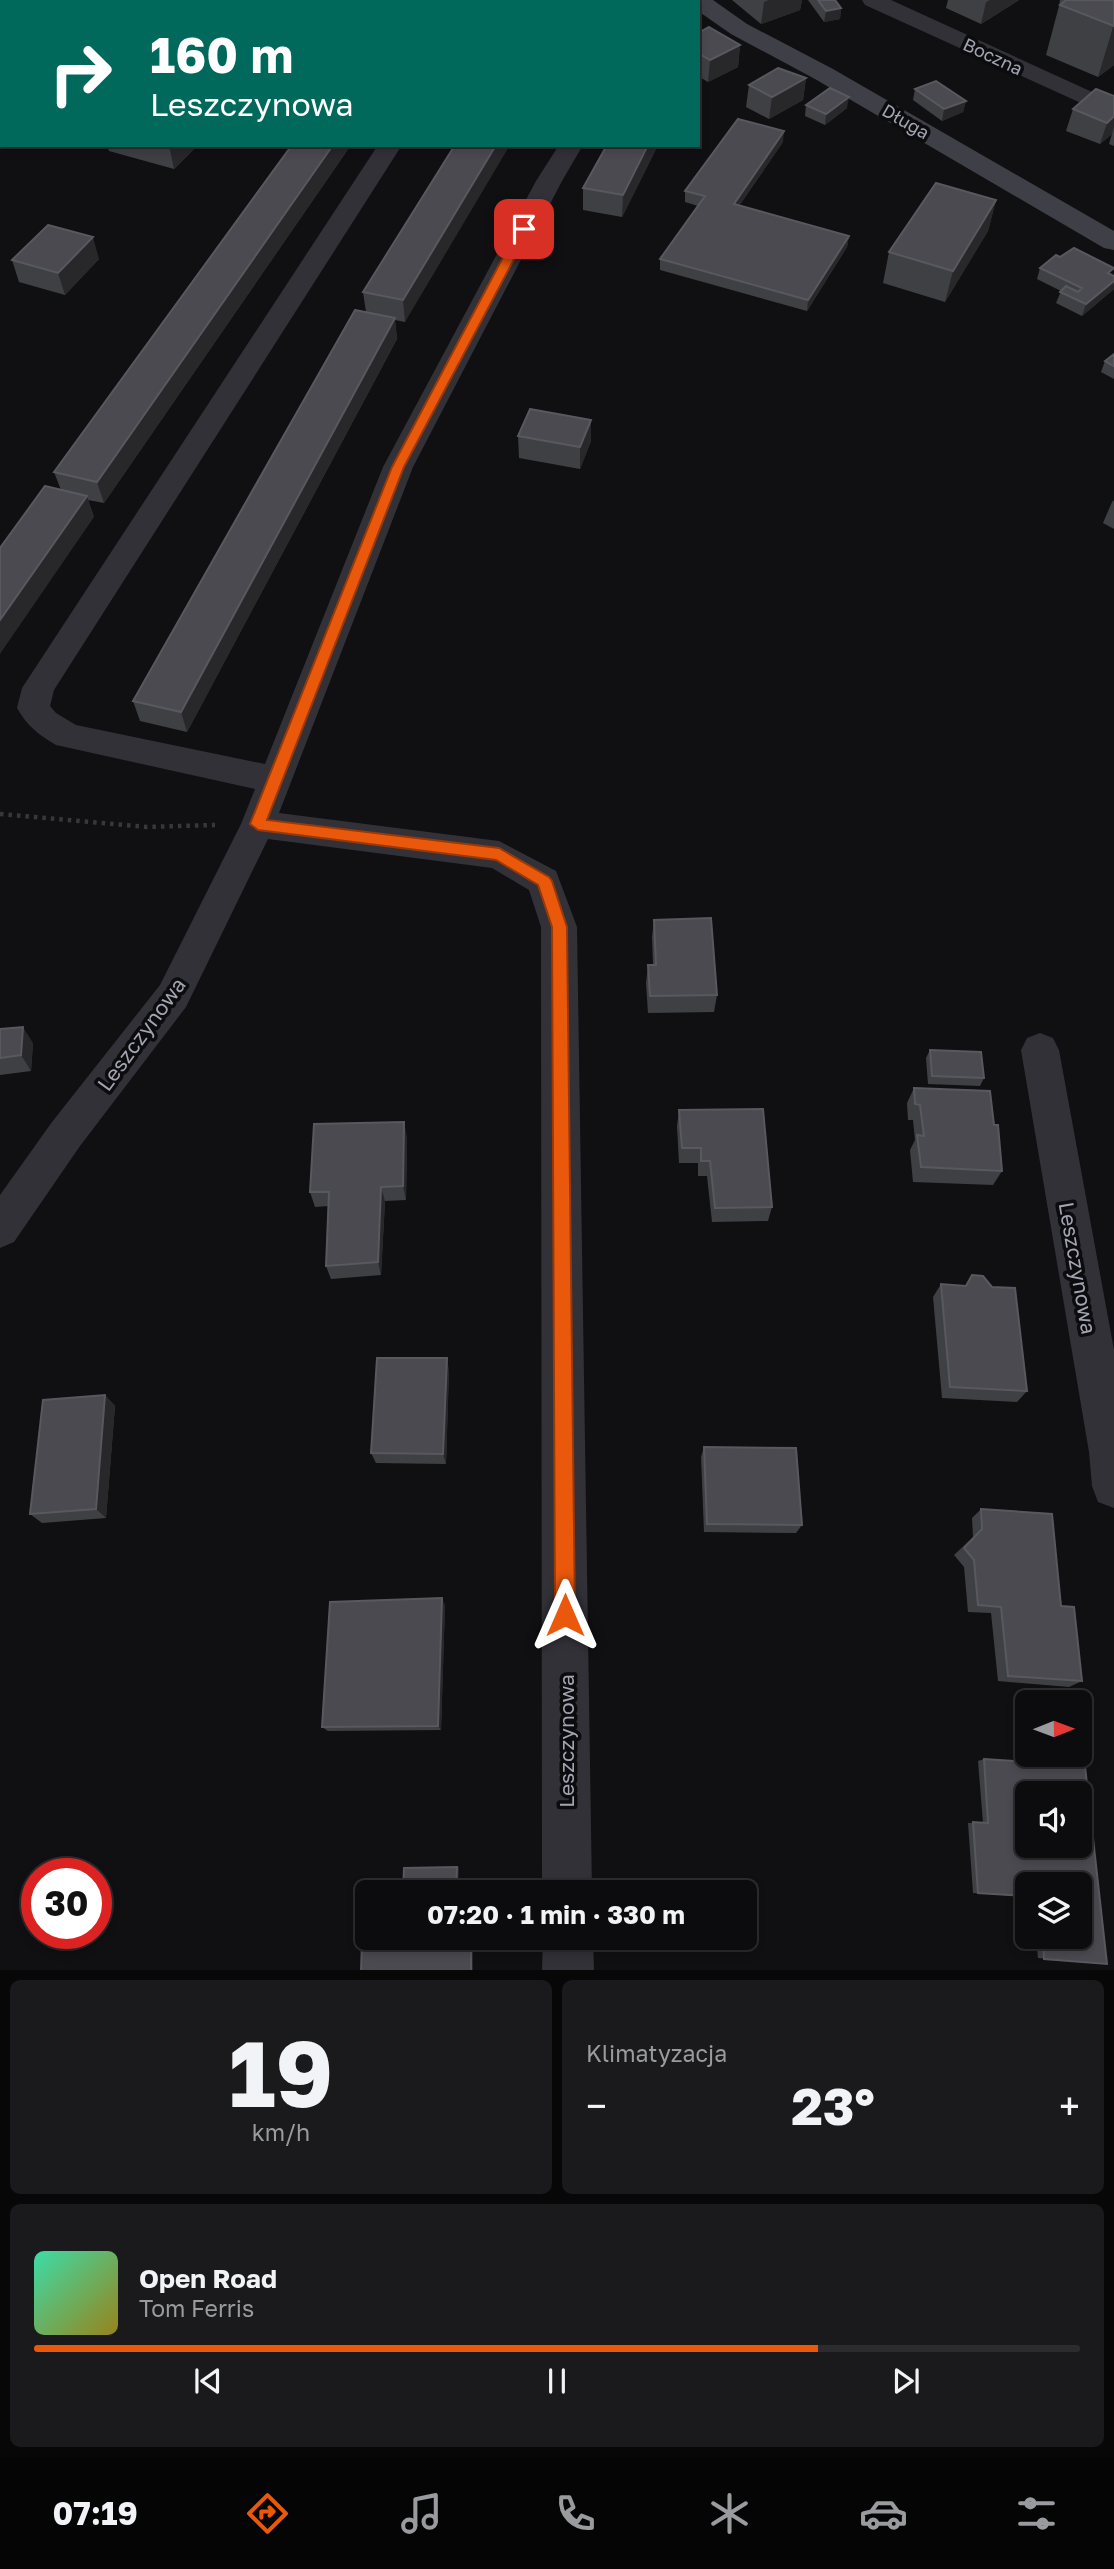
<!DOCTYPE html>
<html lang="pl">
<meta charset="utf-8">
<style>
body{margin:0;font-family:"Golos Text",sans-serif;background:#1a1a1c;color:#f1f3f6;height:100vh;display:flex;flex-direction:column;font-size:26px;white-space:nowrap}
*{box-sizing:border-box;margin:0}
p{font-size:23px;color:#9a9b9e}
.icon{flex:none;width:38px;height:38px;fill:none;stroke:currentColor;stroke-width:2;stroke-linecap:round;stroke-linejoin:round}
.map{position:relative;height:1970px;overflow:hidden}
.side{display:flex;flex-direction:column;gap:10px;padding:10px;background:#070708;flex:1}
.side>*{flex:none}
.banner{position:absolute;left:0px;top:0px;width:700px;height:147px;box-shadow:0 4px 10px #0003,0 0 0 2px #2c2c2e;background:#00695c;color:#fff;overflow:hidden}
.needle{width:46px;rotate:89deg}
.buttons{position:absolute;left:1015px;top:1690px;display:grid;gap:14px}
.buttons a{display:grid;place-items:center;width:77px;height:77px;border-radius:10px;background:#0c0c0e;box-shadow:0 4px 10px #0003,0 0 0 2px #2c2c2e;font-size:35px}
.speed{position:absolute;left:21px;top:1858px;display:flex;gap:14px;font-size:35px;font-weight:700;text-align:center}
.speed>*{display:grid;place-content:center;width:91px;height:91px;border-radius:50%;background:#0c0c0e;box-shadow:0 4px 10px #0003,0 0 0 2px #2c2c2e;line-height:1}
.speed .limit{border:10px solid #d22;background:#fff;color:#111}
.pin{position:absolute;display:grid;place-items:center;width:60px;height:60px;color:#fff;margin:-30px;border-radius:14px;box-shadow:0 4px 10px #0006}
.me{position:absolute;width:77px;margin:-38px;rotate:0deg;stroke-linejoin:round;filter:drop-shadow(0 0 5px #0008)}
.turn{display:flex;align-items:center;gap:24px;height:147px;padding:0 35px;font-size:32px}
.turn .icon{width:91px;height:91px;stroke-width:2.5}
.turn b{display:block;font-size:49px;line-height:60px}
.big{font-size:52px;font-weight:700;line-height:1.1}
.side .widget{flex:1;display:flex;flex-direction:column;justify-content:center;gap:10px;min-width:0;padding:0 24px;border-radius:10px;background:#1a1a1c}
.side .dial{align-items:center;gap:0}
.dial b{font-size:91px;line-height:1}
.song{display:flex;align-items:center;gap:21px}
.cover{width:84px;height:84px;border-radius:10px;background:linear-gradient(135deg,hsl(160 70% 55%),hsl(50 70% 35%))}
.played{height:7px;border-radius:4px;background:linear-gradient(90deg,#ea580c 75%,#2c2c2e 75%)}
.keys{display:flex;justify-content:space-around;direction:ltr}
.heat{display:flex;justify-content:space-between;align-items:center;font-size:38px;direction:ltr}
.side .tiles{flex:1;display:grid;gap:10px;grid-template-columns:1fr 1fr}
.widget:last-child{grid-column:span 2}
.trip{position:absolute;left:355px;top:1880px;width:402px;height:70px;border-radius:10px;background:#0c0c0e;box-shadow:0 4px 10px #0003,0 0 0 2px #2c2c2e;font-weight:700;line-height:70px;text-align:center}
.tabs{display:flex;height:112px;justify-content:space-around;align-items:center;background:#050506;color:#9a9b9e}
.tabs .icon{width:49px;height:49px}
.tabs .current{color:#ea580c}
.tabs b{font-size:32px;color:#f1f3f6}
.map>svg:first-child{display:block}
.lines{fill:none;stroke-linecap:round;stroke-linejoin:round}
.path{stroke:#37383e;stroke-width:4.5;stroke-dasharray:3.5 5;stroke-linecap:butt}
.street{fill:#313137;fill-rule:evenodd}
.secondary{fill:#3f4047;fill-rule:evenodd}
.wall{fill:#3f4044;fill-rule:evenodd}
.shaded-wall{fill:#28282b}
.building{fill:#4a4a50;stroke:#58585f;stroke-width:2;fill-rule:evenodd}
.route{fill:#ea580c;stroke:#983908;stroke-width:2}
.labels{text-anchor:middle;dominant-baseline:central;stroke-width:7;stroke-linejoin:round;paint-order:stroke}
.far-street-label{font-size:18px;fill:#a2a4b2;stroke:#0c0b0d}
.street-label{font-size:21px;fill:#a2a4b2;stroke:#0c0b0d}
</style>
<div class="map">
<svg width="1114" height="1971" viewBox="0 0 1114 1971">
<rect width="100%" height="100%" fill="#101012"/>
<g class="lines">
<path class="path" d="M0 814 147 827 215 825"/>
<path class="street" d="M657 0H679L656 2Z
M862 0H891L1114 102V118L865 5Z
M378 145H402L54 690 50 706 56 713 76 725 265 764 383 467 536 181 559 145H583L562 181 413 467 279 813 499 841 556 871 577 927 592 1892H542L541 927 529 890 492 868 268 839 186 1007 80 1146 14 1242 0 1248V1195L52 1122 160 985 241 824 255 789 56 745C39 735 27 726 17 708L22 688Z
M1040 1033 1053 1038 1059 1050 1114 1350V1508L1098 1502 1092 1486 1089 1452 1021 1050 1027 1038Z
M543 1937H593L594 1971H542Z"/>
<path class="secondary" d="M686 0H713L747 24 833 69 1114 231V250L1104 248 815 79 731 34 698 11V2Z"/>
</g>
<path class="wall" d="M401 0H488V2H408Z
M732 0H802L800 10 761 24Z
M808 0H835L841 8 840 19 824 22Z
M948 0H1019L981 24 946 8Z
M1060 0H1111L1114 1V65L1098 77 1046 55 1059 6Z
M698 33 740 45 738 67 708 82 698 76Z
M806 78 803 100 769 119 746 107 749 85Z
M915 89 966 101 963 112 942 121 913 100Z
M1114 96V146L1109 144 1112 134 1100 144 1066 131 1073 109Z
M806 105 847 108 825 125 805 116Z
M783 142 739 206 849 236 847 247 807 311 660 270V259L698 206 685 202V191Z
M107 145H198L174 169 109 151Z
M292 145H351L104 503 88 500 94 517 61 490 54 472Z
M455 145 405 322 395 320 397 339 187 732 140 721 133 701 366 312 363 292Z
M607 145H658L622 217 583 210V188Z
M996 200 988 231 945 302 883 283 889 252Z
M1060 257 1114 276V289L1082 316 1056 303 1061 291 1037 279 1040 268Z
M99 259 65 295 19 282 12 260Z
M1114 354V379L1101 372 1105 361Z
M591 420V441L580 469 519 458 518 436Z
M1114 500V529L1103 523 1112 502Z
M654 920 717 995 714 1012 648 1013 646 983 648 965H653L652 937Z
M0 1029 33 1043 31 1071 0 1075Z
M930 1050 984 1078 980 1086 928 1084 926 1058Z
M914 1088 994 1125 1002 1171 993 1185 913 1182 910 1150 915 1140 913 1120H908L907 1103Z
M679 1110 772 1207 768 1221 712 1222 707 1176H698V1163H679L677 1126Z
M407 1137 406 1200 385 1201 381 1275 331 1279 326 1266 329 1206 315 1207 310 1192Z
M941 1284 1027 1391 1017 1402 942 1398 933 1297Z
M449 1370 446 1464 376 1463 371 1453Z
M105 1395 115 1406 106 1518 42 1523 30 1514Z
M704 1447 802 1525 796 1533 704 1532 701 1457Z
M981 1509 1061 1606 1082 1681 1069 1687 998 1681 991 1613 968 1612 964 1567 954 1555 973 1537 972 1518Z
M445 1605 441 1730 328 1731 322 1727Z
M984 1759 1085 1766 1107 1964 1038 1958 1036 1937H1080V1885H1027V1897L973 1893 968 1823H983L978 1761ZM1027 1794H1080V1846H1027Z"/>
<path class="shaded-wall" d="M769 0H802L800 10 761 24 764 2Z
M990 0H1019L981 24 986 2Z
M841 8 840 19 824 22 826 11Z
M1114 26V65L1098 77 1113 27Z
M740 45 738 67 708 82 710 60Z
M806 78 803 100 769 119 772 97Z
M849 97 847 108 825 125 826 114Z
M966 101 963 112 942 121 944 109Z
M1114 116V127L1112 134 1100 144 1107 123Z
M784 131 783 142 732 216 734 204Z
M169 145H198L174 169Z
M333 145H351L104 503 97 482Z
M496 145H510L405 322 403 300Z
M648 145H658L622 217 623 195Z
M996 200 988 231 945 302 953 271Z
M849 236 847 247 807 311 808 300Z
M93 237 99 259 65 295 58 273Z
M1114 281V289L1082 316 1086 304Z
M395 318 397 339 187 732 181 712Z
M591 420V441L580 469V447Z
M87 496 94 517 0 654V620Z
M23 1027 33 1043 31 1071 21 1055Z
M404 1122 407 1137 406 1200 403 1186Z
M381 1187 385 1201 381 1275 378 1262Z
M447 1358 449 1370 446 1464 443 1454Z
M105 1395 115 1406 106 1518 96 1509Z
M442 1598 445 1605 441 1730 438 1726Z
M457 1867H459L458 1892H456Z
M471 1937H473V1970L471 1971Z"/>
<path class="building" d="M449 0H483L481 2H447Z
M497 0H540L548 2H496Z
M818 0H835L841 8 826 11Z
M1066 0H1111L1114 1V26L1060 5Z
M709 27 740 45 710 60 698 53V33Z
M778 68 806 78 772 97 749 85Z
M936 81 966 101 944 109 915 89Z
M830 88 849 97 826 114 806 105Z
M1096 89 1114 96V116L1107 123 1073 109Z
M738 119 784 131 734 204 849 236 808 300 660 259 705 196 685 191Z
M292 145H333L97 482 54 472Z
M455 145H496L403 300 363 292Z
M607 145H648L623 195 583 188Z
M936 183 996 200 953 271 889 252Z
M48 225 93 237 58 273 12 260Z
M1074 248 1114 268 1108 273 1114 276V281L1086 304 1060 292 1066 286 1078 292 1082 288 1040 268 1056 255 1060 257Z
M355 310 395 318 181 712 133 701Z
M1114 354V366L1105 361Z
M530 409 591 420 580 447 518 436Z
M45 486 87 496 0 620V548Z
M711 918 717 995 650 996 648 965H656L654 920Z
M23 1027 21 1055 0 1058V1029Z
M930 1050 981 1052 984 1078 932 1076Z
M914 1088 990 1091 994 1125H998L1002 1171 921 1167 917 1135 924 1136 920 1105 915 1104Z
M763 1109 772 1207 715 1208 710 1161H701V1148H682L679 1110Z
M404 1122 403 1186 381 1187 378 1262 326 1266 329 1192H310L314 1124Z
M972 1275 983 1276 992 1287 1015 1288 1027 1391 950 1387 941 1284 966 1286Z
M377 1358H447L443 1454 371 1453Z
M105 1395 96 1509 30 1514 43 1400Z
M704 1447 796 1448 802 1525 707 1524Z
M981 1509 1052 1514 1061 1606 1074 1607 1082 1681 1008 1676 1001 1607 978 1605 974 1560 964 1548 982 1529Z
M442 1598 438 1726 322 1727 330 1602Z
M984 1759 1085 1766 1107 1964 1044 1959 1043 1937H1080V1885H1027V1896L978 1893 973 1822 988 1823ZM1027 1794H1080V1846H1027Z
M457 1867 456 1892H403L404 1868Z
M363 1912H368V1937H471V1971H361Z"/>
<path class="route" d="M524 226 530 229 404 467 267 820 499 848 549 877 552 881 567 927 575 1615 572 1622 565 1625 558 1622 555 1615 552 927 538 885 496 860 258 830 250 824 392 467 518 229Z"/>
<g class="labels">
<g class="far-street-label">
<text transform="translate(993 56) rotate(25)">Boczna</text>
<text transform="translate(906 121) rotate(30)">Długa</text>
</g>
<g class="street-label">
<text transform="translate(141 1034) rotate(-54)">Leszczynowa</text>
<text transform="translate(1078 1268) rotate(80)">Leszczynowa</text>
<text transform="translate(566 1741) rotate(-90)">Leszczynowa</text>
</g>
</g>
</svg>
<div class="buttons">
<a><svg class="needle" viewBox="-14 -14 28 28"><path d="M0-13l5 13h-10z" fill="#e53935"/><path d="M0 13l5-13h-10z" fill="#9a9b9e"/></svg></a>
<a><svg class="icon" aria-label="sound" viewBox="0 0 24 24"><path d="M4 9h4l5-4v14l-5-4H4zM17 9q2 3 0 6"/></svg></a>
<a><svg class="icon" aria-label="layers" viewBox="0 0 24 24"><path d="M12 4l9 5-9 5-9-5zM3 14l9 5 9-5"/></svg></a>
</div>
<div class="speed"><div class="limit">30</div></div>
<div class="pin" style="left:524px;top:229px;background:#d93025"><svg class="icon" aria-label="arrive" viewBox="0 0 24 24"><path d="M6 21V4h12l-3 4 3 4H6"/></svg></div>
<svg class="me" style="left:565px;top:1615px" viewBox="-20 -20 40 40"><path d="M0-17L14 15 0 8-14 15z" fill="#ea580c" stroke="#fff" stroke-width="4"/></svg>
<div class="trip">07:20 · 1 min · 330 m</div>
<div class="banner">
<div class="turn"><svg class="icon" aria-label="right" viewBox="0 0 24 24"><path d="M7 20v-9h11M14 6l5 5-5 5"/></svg><div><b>160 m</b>Leszczynowa</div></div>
</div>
</div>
<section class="side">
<div class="tiles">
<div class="widget dial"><b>19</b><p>km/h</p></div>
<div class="widget"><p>Klimatyzacja</p>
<div class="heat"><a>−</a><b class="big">23°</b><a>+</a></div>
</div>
<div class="widget">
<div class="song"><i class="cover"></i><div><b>Open Road</b><p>Tom Ferris</p></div></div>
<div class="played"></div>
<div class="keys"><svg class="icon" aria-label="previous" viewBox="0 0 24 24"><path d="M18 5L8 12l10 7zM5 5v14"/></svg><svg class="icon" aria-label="pause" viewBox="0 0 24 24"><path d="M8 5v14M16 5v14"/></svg><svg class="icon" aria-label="next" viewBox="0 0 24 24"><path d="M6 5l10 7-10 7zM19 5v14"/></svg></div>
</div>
</div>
</section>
<nav class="tabs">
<b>07:19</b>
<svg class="icon current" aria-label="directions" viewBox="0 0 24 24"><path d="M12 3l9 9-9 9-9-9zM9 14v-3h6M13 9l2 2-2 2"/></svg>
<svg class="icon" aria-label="music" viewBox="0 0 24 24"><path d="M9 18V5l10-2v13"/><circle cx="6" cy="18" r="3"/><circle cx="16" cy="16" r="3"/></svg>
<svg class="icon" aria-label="phone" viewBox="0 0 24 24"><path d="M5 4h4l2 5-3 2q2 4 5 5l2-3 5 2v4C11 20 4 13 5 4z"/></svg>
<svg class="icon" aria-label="climate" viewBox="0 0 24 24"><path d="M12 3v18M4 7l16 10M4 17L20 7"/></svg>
<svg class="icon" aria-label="car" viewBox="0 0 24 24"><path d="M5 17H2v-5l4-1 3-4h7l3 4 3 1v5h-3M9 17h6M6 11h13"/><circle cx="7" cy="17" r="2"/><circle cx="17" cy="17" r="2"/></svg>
<svg class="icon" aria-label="filters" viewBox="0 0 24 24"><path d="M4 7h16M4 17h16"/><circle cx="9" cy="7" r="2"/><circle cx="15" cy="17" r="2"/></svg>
</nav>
